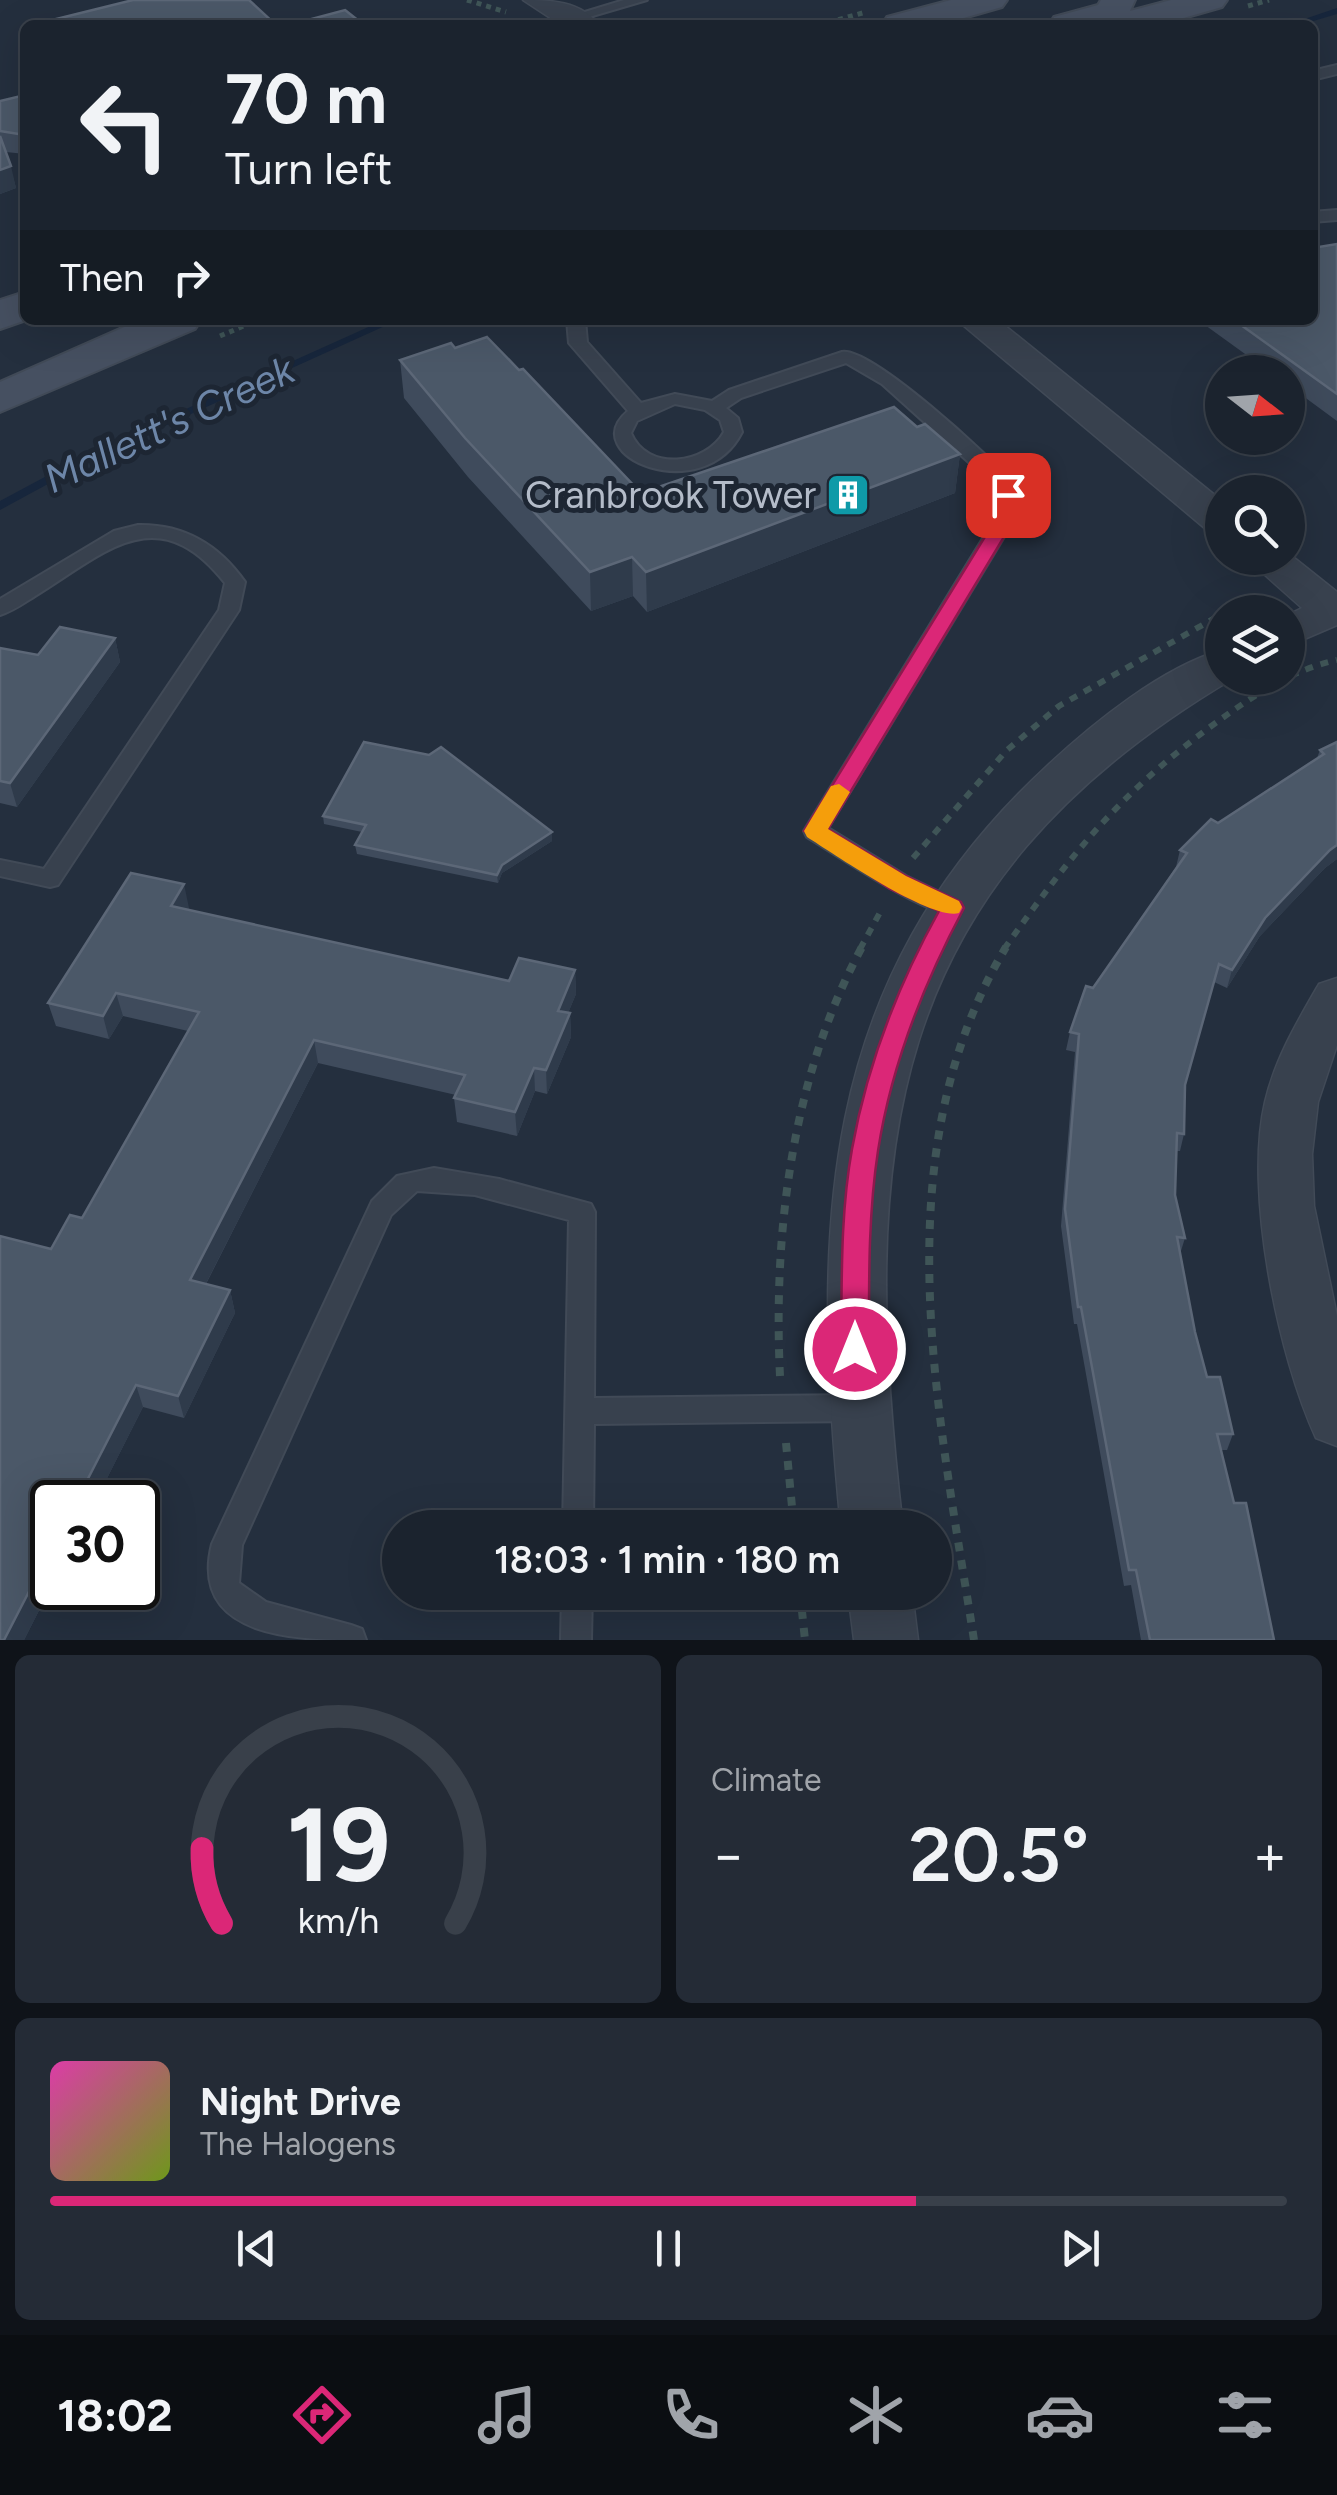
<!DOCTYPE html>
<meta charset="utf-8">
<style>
body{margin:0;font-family:Figtree,sans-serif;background:#242b36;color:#f1f3f6;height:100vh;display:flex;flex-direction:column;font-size:38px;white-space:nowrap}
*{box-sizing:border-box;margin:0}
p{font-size:32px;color:#a0a4aa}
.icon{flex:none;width:55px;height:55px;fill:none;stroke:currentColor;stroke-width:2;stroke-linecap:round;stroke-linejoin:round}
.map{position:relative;height:1640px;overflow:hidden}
.panel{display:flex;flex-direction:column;gap:15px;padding:15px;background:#0f1319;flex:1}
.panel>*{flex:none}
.guide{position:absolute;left:20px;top:20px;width:1298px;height:305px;border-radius:15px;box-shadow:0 10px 40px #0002,0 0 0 2px #39404a;background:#1b232e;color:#f1f3f6;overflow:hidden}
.needle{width:65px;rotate:107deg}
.buttons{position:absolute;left:1205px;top:355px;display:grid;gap:20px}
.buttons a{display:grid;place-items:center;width:100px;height:100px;border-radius:50%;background:#1b232e;box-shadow:0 10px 40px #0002,0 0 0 2px #39404a;font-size:50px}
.speed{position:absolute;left:30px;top:1480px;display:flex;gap:20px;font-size:50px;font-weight:700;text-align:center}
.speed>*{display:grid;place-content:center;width:130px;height:130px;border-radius:50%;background:#1b232e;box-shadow:0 10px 40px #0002,0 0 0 2px #39404a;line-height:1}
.speed .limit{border:5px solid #111;border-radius:15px;background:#fff;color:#111}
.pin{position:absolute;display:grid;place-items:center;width:85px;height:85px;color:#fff;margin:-42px;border-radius:20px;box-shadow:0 5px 15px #0006}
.me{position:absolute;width:110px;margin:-55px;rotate:0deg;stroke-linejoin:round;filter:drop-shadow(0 0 8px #0008)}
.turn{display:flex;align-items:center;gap:35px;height:210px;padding:0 40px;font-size:45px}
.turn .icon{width:130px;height:130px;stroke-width:2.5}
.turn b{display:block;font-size:70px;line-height:85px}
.then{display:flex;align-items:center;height:95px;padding:0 40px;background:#0003;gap:20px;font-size:38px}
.big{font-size:75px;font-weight:600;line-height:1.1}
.panel .widget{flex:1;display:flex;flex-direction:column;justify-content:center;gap:15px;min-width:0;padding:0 35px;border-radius:15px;background:#242b36}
.panel .dial{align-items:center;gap:0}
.dial svg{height:260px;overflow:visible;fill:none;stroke:#39404a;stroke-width:7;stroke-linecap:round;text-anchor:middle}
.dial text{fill:#f1f3f6;stroke:none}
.song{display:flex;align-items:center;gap:30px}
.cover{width:120px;height:120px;border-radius:15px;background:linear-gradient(135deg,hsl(320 70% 55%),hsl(80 70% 35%))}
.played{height:10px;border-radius:5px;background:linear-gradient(90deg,#db2777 70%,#39404a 70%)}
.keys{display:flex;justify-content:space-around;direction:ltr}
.heat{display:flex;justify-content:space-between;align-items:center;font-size:55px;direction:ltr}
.panel .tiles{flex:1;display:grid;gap:15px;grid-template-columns:1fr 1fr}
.widget:last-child{grid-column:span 2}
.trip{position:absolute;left:382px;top:1510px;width:570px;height:100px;border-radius:50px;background:#1b232e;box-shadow:0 10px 40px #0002,0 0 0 2px #39404a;font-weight:600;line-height:100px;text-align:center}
.menu{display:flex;height:160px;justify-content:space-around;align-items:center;background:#0b0e12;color:#a0a4aa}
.menu .icon{width:70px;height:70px}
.menu .current{color:#db2777}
.menu b{font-size:45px;color:#f1f3f6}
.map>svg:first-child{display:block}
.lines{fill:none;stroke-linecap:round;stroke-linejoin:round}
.stream{fill:#17263c;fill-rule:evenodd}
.service-casing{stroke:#414a57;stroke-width:4}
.minor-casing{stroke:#414a57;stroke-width:3}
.secondary-casing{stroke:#414a57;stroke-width:4}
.path-far2{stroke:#3f5557;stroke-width:5;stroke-dasharray:5 5;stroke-linecap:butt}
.path-far1{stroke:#3f5557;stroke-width:6;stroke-dasharray:8 8;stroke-linecap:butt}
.path{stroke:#3f5557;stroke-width:8;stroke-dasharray:9 9;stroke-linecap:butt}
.service{fill:#38414e;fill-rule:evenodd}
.minor{fill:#38414e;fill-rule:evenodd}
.secondary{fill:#465061;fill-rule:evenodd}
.wall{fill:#3f4b5c}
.shaded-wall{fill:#2f3b4b}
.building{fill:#4b5868;stroke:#5c6777;stroke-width:2.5}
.route{fill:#db2777;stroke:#8e194d;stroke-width:2.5}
.slow{fill:#f59e0b}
.labels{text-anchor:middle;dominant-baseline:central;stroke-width:10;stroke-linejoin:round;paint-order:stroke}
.poi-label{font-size:38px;fill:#b4bcc9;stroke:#1d2633;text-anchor:end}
.water-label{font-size:40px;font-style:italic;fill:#6d86a8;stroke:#1d2633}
</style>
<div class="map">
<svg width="1337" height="1640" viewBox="0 0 1337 1640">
<rect width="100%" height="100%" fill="#242f3e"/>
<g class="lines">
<path class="stream" d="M1337 8V14L1300 25H1287Z
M384 320H398L105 453 0 510V501L97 449Z"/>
<g class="service-casing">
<path id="service" d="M624 0H647L572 22 565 18Z
M1337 65V74L1312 80V71Z
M1337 210V220L1312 222V212Z
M567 320H585L587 342 641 403 675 394 712 401 729 390 842 352C871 347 991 457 1013 483L1018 509 1013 522 828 828 906 876 960 902 964 908 960 914C934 922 834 853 807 837L804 831 993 522 998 509 994 485 882 384 846 363 741 398 726 408 738 418 742 432C703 509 574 456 628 411L569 343ZM675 404 705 410 720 420 724 432C706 465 647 472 631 433L637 421Z
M138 525C184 524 219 545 245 582L239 610 58 885 50 887 0 876V860L44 869 219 610 225 583C157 497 105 553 35 596 24 603 13 611 0 615V599L114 531Z
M434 1168 499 1179 591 1204 595 1212 594 1398 859 1395 869 1399 873 1408 869 1417 859 1421 594 1424 593 1528H563L569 1220 475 1195 417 1191 391 1215 242 1545 239 1583 266 1602 351 1625 362 1629 366 1640C301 1640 188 1640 212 1544L372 1201 397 1176Z
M562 1592H592L591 1640H561Z"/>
</g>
<g class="minor-casing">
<path id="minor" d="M523 0C550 0 581 1 599 25H561Z
M957 320H998L1222 501V533L1207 530Z
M1288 553 1337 592V625L1288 646V615L1302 608 1246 558H1288Z
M1222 650V678H1234C879 888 859 1151 903 1528H841C812 1233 813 982 1047 766 1092 724 1162 667 1222 650Z
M1337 978V1045L1318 1102 1312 1154 1314 1206 1337 1316V1446L1316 1438C1278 1356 1244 1191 1265 1102 1275 1059 1297 1022 1319 984Z
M848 1592H912L918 1640H854Z"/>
</g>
<g class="secondary-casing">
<path id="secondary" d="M951 0H1007L1002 7 939 25H882L887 17Z
M1101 0H1135L1130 11 1171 0H1227L1222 7 1159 25H1049L1054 17 1098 5Z
M25 292 26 320 0 329V300Z
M140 320H201L195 329 0 412V382Z"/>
</g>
<path class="path-far2" d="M467 0 506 12
M1248 6 1269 0
M819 25 866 12
M220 336 258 320"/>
<path class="path-far1" d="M1225 612 1255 597
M913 858 1006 751 1059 706 1222 614
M860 949 883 907
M1004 949C1071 855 1116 797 1210 727 1250 698 1288 671 1337 660"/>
<path class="path" d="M780 1376C773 1232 792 1076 862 947
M786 1443 794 1528
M800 1592 805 1640
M974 1640C939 1414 880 1157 1006 947"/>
<use href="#service" class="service"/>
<use href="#minor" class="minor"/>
<use href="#secondary" class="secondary"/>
</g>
<path class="wall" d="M25 95V154L6 152 16 188 0 194V101Z
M1337 244V421L1288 385V372H1270L1198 320H1312L1319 247Z
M455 348 641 493 917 427 960 454 955 493 647 612 633 596 591 611 468 477 404 398 400 360Z
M115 638 120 662 17 807 0 803V648L38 655Z
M1337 742V859L1325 868 1260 936 1227 988 1214 982 1185 1087 1184 1134 1180 1151H1177L1175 1195 1185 1238 1180 1254 1195 1332 1207 1377 1233 1434 1227 1450H1221L1234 1503 1274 1640H1141L1131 1585 1124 1586 1077 1324H1074L1061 1226 1075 1052 1066 1050 1070 1032 1093 988 1176 867 1180 850 1317 758 1320 750Z
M323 816 552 841 502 873 498 883 357 854 355 845 362 832 324 824Z
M189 908 188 910 509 981 575 970 576 994 568 1013H570L571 1037 547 1094 535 1091 517 1136 457 1122 454 1098 456 1095 318 1063 206 1284 230 1290 235 1313 184 1418 143 1407 95 1502H52V1585L24 1640 51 1249 82 1218 188 1031 123 1016 109 1039 56 1026 48 1003Z"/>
<path class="shaded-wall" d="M11 166 16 188 0 194V170Z
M960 454 955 493 647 612 646 572Z
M632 557 633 596 591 611 590 572Z
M115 638 120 662 17 807 10 783Z
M552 832V841L502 873 498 883 497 875 502 865Z
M1337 845V859L1325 868 1260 936 1227 988 1232 970 1265 918 1330 850Z
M184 884 189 908 177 930 171 906Z
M575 970 576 994 559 1035 558 1011Z
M116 993 123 1016 109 1039 103 1016Z
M570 1013 571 1037 547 1094 546 1070Z
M314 1040 318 1063 196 1303 190 1280Z
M534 1068 535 1091 517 1136 515 1112Z
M230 1290 235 1313 184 1418 178 1396Z
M136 1385 143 1407 95 1502H76Z
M52 1547V1585L24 1640H4Z"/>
<path class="building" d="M133 0H249L276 25H32Z
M345 10 364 25H289Z
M25 95V135L0 131V101Z
M0 136 11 166 0 170Z
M1312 242 1319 247 1337 244V394L1234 320H1312Z
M487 337 519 370 523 369 641 493 894 407 917 427 925 424 960 454 646 572 632 557 590 572 465 438 400 360 451 343 455 348Z
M60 627 115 638 10 783 0 781V648L38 655Z
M364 742 429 755 441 747 552 832 502 865 497 875 355 845 366 825 323 816Z
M1337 742V845L1330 850 1265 918 1232 970 1219 964 1185 1085 1184 1134 1177 1133 1175 1195 1185 1238 1177 1237 1195 1332 1207 1377H1220L1233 1434H1217L1234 1503H1246L1274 1640H1150L1136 1570H1129L1081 1307H1078L1065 1209 1079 1034 1070 1032 1086 986 1093 988 1187 853 1180 850 1211 819 1218 823 1324 754 1320 750Z
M131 873 184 884 171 906 509 981 519 958 575 970 558 1011 570 1013 546 1070 534 1068 515 1112 454 1098 465 1075 314 1040 190 1280 230 1290 178 1396 136 1385 76 1502H52V1547L4 1640H0V1236L51 1249 70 1215 82 1218 199 1012 116 993 103 1016 48 1003Z"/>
<path class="route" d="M1008 489 1017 495 1013 522 828 829 906 876 961 902 964 908C924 983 891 1066 878 1151 868 1216 869 1283 869 1349L865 1358 855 1361 845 1358 841 1349C842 1283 840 1215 852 1149 867 1065 898 985 939 911L890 889 804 831 994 522 998 495Z"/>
<path class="slow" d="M839 784 850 792 828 829 906 876 959 901 962 907 959 913C931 921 834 854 807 837L804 831 831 786Z"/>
<defs>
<g id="building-square" transform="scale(2.25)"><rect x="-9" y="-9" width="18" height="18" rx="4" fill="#0f9aa8" stroke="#1d2633"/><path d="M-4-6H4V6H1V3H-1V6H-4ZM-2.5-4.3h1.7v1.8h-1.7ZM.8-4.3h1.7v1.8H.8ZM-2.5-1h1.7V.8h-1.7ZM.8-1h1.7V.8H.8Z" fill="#fff"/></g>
</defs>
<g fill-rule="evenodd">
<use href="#building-square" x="848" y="495"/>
</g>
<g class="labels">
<g class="poi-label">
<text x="816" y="495">Cranbrook Tower</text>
</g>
<g class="water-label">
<text transform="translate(169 424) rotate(-25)">Mallett's Creek</text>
</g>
</g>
</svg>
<div class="buttons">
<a><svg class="needle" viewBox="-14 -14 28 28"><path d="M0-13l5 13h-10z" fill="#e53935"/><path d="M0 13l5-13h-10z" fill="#a0a4aa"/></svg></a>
<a><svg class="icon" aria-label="search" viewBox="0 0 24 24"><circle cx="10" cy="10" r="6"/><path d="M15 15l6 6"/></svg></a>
<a><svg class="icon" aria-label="layers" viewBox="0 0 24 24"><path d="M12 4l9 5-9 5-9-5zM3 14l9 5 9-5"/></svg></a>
</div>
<div class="speed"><div class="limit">30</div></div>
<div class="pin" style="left:1008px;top:495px;background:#d93025"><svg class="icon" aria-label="arrive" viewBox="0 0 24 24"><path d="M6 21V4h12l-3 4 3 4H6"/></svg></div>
<svg class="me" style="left:855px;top:1349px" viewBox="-20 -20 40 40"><circle r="17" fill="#db2777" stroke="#fff" stroke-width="3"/><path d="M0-11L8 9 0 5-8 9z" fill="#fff"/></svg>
<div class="trip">18:03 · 1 min · 180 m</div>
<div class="guide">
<div class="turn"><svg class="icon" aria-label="left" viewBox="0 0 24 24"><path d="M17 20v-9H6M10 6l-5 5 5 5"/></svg><div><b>70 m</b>Turn left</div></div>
<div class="then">Then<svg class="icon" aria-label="right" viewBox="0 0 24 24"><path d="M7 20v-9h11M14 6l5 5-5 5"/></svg></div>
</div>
</div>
<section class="panel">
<div class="tiles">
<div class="widget dial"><svg viewBox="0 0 100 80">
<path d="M14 69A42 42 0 1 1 86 69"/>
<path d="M14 69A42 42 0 0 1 8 46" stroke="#db2777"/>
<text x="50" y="56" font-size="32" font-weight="700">19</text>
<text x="50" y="72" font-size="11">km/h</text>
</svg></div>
<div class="widget"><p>Climate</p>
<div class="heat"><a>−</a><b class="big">20.5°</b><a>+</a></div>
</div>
<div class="widget">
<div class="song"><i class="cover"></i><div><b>Night Drive</b><p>The Halogens</p></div></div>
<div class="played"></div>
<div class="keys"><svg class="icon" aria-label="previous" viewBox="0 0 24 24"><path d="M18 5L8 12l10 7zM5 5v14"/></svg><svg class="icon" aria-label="pause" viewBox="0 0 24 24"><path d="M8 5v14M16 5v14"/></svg><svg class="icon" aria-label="next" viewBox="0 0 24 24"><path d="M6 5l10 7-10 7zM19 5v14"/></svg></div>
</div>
</div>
</section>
<nav class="menu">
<b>18:02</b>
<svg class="icon current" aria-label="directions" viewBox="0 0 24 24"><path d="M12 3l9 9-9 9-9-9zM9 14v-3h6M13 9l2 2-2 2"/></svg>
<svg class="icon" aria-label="music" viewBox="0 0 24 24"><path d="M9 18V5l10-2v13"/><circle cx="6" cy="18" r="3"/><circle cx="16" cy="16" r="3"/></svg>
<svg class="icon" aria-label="phone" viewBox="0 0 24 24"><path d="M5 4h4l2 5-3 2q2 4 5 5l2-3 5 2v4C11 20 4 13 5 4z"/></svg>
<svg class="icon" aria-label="climate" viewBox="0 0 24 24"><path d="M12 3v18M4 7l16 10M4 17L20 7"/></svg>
<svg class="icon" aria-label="car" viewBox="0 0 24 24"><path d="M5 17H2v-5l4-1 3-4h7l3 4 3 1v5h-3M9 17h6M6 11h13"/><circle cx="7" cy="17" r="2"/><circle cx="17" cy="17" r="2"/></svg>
<svg class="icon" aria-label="filters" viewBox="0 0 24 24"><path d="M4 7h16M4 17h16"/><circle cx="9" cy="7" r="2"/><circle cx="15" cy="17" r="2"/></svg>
</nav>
